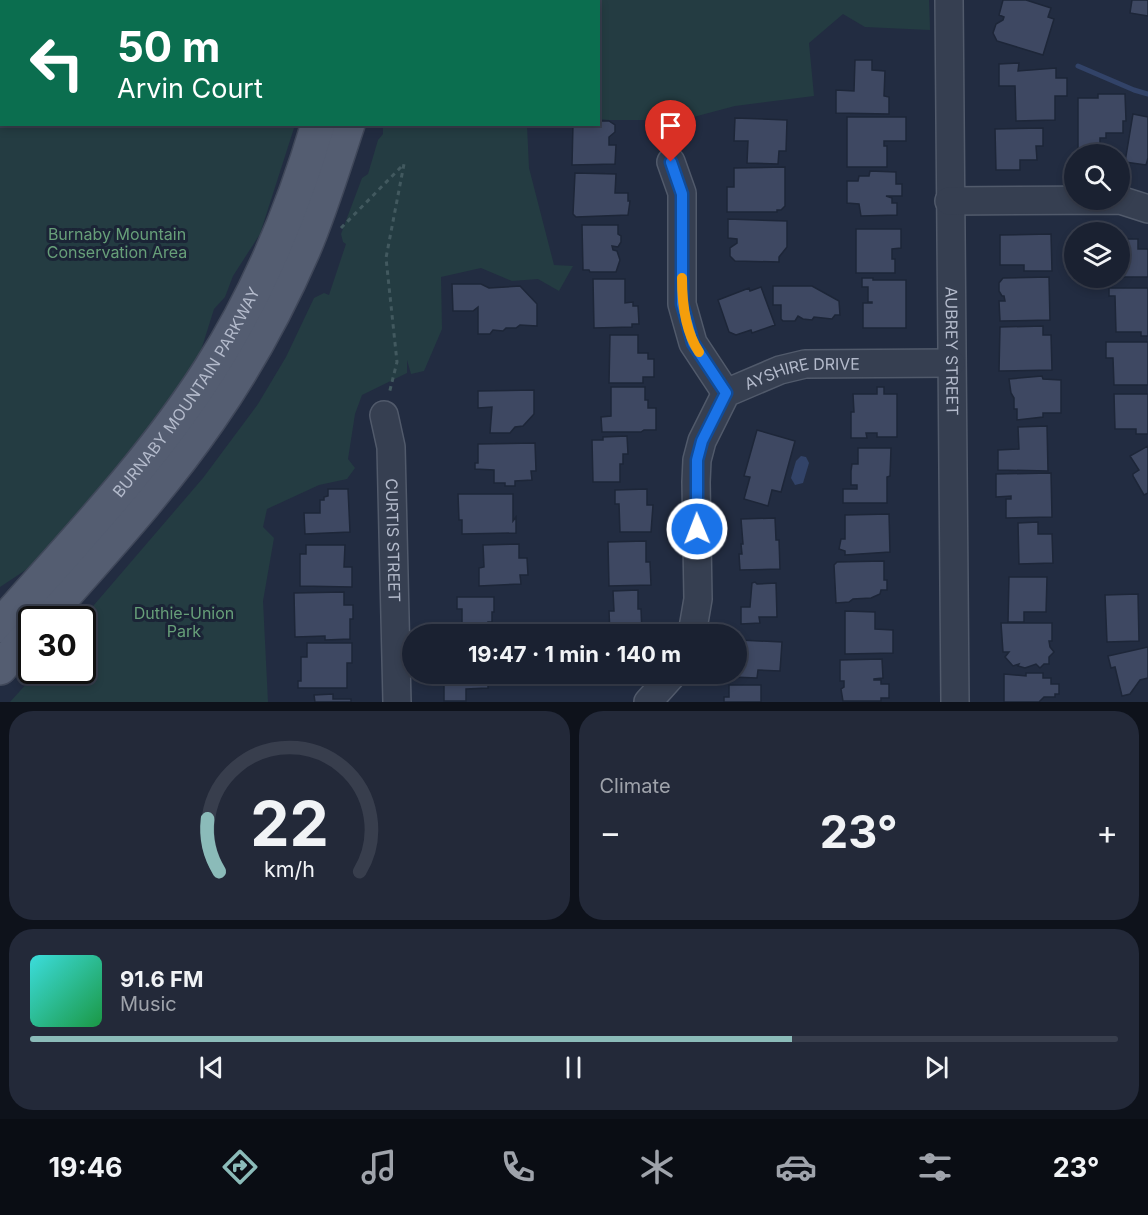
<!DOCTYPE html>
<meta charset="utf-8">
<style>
body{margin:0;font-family:Inter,sans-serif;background:#232939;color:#f1f3f6;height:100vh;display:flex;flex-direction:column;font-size:22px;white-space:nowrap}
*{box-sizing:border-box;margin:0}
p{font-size:20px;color:#9fa3ab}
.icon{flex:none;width:33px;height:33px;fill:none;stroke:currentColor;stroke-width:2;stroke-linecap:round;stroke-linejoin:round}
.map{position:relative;height:702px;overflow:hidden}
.details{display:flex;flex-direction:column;gap:9px;padding:9px;background:#0e121b;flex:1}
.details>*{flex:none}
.top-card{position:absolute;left:0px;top:0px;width:600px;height:126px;box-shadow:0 3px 9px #0003,0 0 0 2px #383e4d;background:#0b6e4f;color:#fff;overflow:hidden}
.tools{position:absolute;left:1064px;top:144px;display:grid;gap:12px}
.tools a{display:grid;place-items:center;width:66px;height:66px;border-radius:50%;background:#1a2131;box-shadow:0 3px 9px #0003,0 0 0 2px #383e4d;font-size:30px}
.speed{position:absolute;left:18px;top:606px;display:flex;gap:12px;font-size:30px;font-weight:700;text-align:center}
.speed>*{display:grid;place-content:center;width:78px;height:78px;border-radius:50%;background:#1a2131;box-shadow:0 3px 9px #0003,0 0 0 2px #383e4d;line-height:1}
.speed .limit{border:3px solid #111;border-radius:9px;background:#fff;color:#111}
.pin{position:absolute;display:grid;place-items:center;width:51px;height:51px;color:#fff;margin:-62px -26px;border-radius:50% 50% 50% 0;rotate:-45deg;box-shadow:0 0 6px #0007}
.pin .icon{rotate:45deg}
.me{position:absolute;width:66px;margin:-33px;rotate:359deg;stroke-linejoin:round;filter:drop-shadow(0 0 4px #0008)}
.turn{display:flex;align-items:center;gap:21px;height:126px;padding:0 18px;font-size:27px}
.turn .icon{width:78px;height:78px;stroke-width:2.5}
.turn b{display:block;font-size:42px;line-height:51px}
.big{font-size:45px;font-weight:700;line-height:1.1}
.details .card{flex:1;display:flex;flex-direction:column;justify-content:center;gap:9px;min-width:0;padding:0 21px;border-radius:24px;background:#232939}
.details .dial{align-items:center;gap:0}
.dial svg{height:156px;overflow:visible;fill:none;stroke:#383e4d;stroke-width:7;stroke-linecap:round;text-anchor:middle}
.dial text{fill:#f1f3f6;stroke:none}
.song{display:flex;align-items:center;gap:18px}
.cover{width:72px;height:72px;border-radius:9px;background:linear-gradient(135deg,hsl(180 70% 55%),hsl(140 70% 35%))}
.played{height:6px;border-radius:3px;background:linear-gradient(90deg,#8bbbb9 70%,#383e4d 70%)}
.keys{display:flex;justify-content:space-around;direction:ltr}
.heat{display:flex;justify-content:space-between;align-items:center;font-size:33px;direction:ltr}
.details .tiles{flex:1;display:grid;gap:9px;grid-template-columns:1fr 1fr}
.card:last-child{grid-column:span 2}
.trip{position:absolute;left:402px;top:624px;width:345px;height:60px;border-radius:30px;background:#1a2131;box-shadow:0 3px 9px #0003,0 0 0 2px #383e4d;font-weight:700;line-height:60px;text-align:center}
.dock{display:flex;height:96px;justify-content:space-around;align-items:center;background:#0a0d14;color:#9fa3ab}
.dock .icon{width:42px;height:42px}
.dock .current{color:#8bbbb9}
.dock b{font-size:27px;color:#f1f3f6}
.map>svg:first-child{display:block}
.green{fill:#243c42}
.water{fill:#324368}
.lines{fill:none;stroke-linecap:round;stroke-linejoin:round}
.stream{stroke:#324368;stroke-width:5}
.building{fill:#3e4862;stroke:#1d2638;stroke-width:1.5}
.minor-casing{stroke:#515a6b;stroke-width:30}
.major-casing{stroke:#40485a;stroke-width:36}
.path{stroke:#42595f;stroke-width:3;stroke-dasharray:4.5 4.5;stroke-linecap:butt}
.minor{stroke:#363f51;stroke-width:27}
.major{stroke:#545d71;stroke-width:33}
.route-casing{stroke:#114b97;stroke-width:15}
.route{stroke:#1a73e8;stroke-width:10}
.slow{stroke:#f59e0b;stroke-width:10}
.labels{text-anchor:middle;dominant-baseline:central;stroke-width:6;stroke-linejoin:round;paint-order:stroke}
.park-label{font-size:16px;fill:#679f79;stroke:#1b2436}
.street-label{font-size:16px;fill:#b3bacb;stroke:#1b2436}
</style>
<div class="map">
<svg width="1148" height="702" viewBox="0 0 1148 702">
<rect width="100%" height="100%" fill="#222c41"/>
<path class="green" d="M0 0H329L2 2V124L295 125 260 234 233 276 225 297 214 309 198 360 153 424 53 552 0 587Z
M422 0H929L930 30 865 27 843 14 809 43 814 96 735 106 667 124C646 117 621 122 599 119L598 2 422 1Z
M383 125H527L529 168 554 265 573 266 559 291 538 279 512 281 481 268 441 277 442 329 424 371 411 374 407 360V373L362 395 355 414 348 459 355 468 347 479 319 485 267 509 263 527 274 538 263 601 268 702H10L38 671 82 670V619L203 478 258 404 286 357 314 298 324 293 329 295 346 244 343 242 341 234 362 178 368 174 378 140 383 134Z"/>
<path class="water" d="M801 456 806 457 809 463 803 483 795 485 791 478 796 461Z"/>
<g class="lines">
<path class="stream" d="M1078 66 1134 90 1148 94"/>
</g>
<path class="building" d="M1003 0H1026L1051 8 1048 17 1054 19 1043 55 997 41 993 33 996 24 1003 20 1004 17 999 15Z
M1132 0H1148V16L1130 13Z
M855 60H872V70L885 71 884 96 889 97V114L836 113V90L854 91Z
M1019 63 1018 71 1056 68V78H1067V96H1055V120L1016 121 1015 86H999V64Z
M1098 94H1125L1126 121H1123V133H1106V138H1100V153H1078V98H1098Z
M1133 114 1148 117V158L1146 165 1125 162Z
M847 117H906V141H884V146H887V167H847Z
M735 118 787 120 786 151H779L778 164 747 163 748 141H734Z
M598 121H609L615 125V132L609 137V145H616L615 164 572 165 573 124H598Z
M1043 128V146H1036L1037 160H1020V170H996L995 129Z
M785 167V206L781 210H777V212H727V187H734V168Z
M870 171 896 172V184H902V196H886L892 198V203H897V215L861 216 859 204 847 203V181H858L859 176H869Z
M575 173 616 174 615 193H628V201H630L628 215 576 217 573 214Z
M728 219 787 221V247L779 257V262L735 261 730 256V248L737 243V239L728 238Z
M582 225H618V234L621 236V242L618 247 612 246 613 250 617 251 620 260 616 272H590L589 270H583Z
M856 229H901V248L892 249V259H895V273H856Z
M1051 234 1052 271H1024V265H1000V235Z
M1119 239H1138V249H1148V277H1119Z
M1049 277 1050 320 1000 321 999 301H1005L1004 296H1002L999 291V283L1003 278Z
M862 278H873V280H906V328H863V303H872V302H868V287H862Z
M593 279H625V303L633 302V306H638L639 324H632V327L594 328Z
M452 284H481L489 288 520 286 537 304V326L520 325 516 328H506L503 331 493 330 490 334H478V307L473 311H453Z
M773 286H812L839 301 840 315H835L832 319 814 317 812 320 803 319 798 316 795 321H783L781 319V305H773Z
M761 287 775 325 752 333 751 330 736 335 729 332 718 300 749 288 750 291Z
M1109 288H1148V336H1141V332H1116L1115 296H1109Z
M1043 326V335H1051L1052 370 999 371 1000 327Z
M610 335H638V353H648V359H654V377H643V383H609Z
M1106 342H1148V385H1114L1113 358H1106Z
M1042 376 1043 379 1061 380V413H1043V417L1017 420V409H1014V398L1011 393 1009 379Z
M611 387H645V400H648V408H656V430H644L641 432H602L601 417 611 416Z
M877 387H884V394H897V437H877V433H866L867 438H851V412H854L853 394H877Z
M534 390V414L523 426 515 427 510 433H490L492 407 478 408V391Z
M1114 394H1148V434H1136V429H1115Z
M1047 426 1048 471 998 470V450L1019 449 1018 427Z
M757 430 795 441 781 492 772 490 768 506 744 499 750 477 744 476Z
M627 436 628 454H623V464H620V482H593L592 440H603V437Z
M535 443 536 471H531L532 480 515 481V486H505V483H494V470L475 469V463H478V444Z
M1148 446V493L1144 495 1133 476V474L1139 470 1130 456Z
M858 448H891L890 476 887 477V503H843V489H857V485H851V471L852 464H858Z
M1051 473 1052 517 1006 518V499H1011V496L996 497V474Z
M328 489H348L350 532 305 534 304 513H320V500H324V497L328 496Z
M647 489V505H653L651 532H620L619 504H615V490Z
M458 494H513V521L516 517V533L462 534V520H459Z
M889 514 890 552 845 555V551L839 549 841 539H845V515Z
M775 518 776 540H779L780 569 740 570 739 554H742L741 544H743L741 519Z
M1038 522V534H1052L1053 563 1019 564 1018 523Z
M646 541V562H650L651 585 609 586 608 542Z
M519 544V558H527L528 575H520L521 584 479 586V568L484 567 483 545Z
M306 545H345L344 567H352V587L300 586V554H306Z
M884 561V580H887V590H881L880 594 871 598 853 599 849 602 836 603 834 565 837 562Z
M1009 577H1047L1046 612H1024V622H1008Z
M755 582 757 584 776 583 777 617H759L760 623 741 624V607H750L752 583Z
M638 590V609H641L642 634H610L609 611H614L613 591Z
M344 592V605H353V619H350V639L325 640V636L295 637 294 593Z
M1138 594 1139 641 1107 642 1105 595Z
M457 597H494V612H492V622H488V634H445V624H462V609H457Z
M845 611 875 612V629L893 630V653L845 654Z
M1001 623H1052V641H1049L1050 647 1054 652 1049 657V664H1044L1040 668 1036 664 1025 668 1018 666 1019 664 1013 666 1005 657 1009 652H1003Z
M597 627 598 634H561V632Z
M740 640 782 642 780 671 758 670 757 678 732 677V674H736V657H739Z
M307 643H352V663H347V688H298V681H301V657H307Z
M1148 647V678L1140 680 1130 694 1122 696 1115 667 1111 668 1108 656Z
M882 659 883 678 874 679V680H881V684H889V698H881V701H843L841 689 844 687V681H840V660Z
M1026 673H1043V678H1051V684H1059V694H1055V697H1044L1039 702H1004V674L1026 676Z
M444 674H488V688L466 689V701H444Z
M515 674H557V676L534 677 535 684H515Z
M729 685H761V702H724V697H729Z
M333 694V699H351V702H315L314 695Z"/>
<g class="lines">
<g class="minor-casing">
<g id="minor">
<path id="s1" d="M949 0 955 702"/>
<path d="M671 162 682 193V304L693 343 726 393"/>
<path d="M949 201 1120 200 1148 209"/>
<path id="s2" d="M384 415 391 447 397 702"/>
<path id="s3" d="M692 634 698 599 696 482 697 460 702 441 726 393 780 370 805 364 951 363"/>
<path d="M648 702 673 674"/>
</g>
</g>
<g class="major-casing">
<g id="major">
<path d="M354 2 355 0"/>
<path d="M386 2V0"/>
<path d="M43 620C100 555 160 491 209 420 246 367 278 309 304 249 321 209 334 166 348 124"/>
<path id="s4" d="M0 626C73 543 151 462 210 369 257 295 293 209 318 124"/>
<path d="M0 668 32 632"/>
</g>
</g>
<path class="path" d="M341 228 404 164 386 258 397 362 389 394"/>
<use href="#minor" class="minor"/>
<use href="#major" class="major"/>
</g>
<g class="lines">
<g class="route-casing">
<path id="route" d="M671 162 682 194V304L693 343 726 393 702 441 697 460V529"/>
</g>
<use href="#route" class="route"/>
<path class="slow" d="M682 278C682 304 685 331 699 352"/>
</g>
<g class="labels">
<g class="park-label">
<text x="117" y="234">Burnaby Mountain<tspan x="117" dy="18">Conservation Area</tspan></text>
<text x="184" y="613">Duthie-Union<tspan x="184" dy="18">Park</tspan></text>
</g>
<g class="street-label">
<text stroke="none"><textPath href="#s1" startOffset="351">AUBREY STREET</textPath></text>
<text stroke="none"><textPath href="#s3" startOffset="328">AYSHIRE DRIVE</textPath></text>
<text stroke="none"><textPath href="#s4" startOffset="300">BURNABY MOUNTAIN PARKWAY</textPath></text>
<text stroke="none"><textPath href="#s2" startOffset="126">CURTIS STREET</textPath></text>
</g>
</g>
</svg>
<div class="tools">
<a><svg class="icon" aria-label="search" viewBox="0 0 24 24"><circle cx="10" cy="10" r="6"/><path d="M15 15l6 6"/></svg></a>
<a><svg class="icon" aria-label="layers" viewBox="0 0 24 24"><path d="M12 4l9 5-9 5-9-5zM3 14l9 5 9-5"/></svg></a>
</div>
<div class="speed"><div class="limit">30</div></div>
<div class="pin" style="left:671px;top:162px;background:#d93025"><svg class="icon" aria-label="arrive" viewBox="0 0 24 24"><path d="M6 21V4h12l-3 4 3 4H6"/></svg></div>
<svg class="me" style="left:697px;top:529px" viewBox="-20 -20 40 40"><circle r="17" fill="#1a73e8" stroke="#fff" stroke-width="3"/><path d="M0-11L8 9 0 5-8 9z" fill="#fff"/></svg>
<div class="trip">19:47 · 1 min · 140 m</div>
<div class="top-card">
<div class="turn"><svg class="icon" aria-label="left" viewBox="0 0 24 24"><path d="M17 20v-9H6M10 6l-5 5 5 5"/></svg><div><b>50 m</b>Arvin Court</div></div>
</div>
</div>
<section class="details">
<div class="tiles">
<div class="card dial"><svg viewBox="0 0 100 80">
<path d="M14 69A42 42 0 1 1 86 69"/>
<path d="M14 69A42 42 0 0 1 8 42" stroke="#8bbbb9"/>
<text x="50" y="56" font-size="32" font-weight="700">22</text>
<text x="50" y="72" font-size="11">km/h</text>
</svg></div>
<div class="card"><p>Climate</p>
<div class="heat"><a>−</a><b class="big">23°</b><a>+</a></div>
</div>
<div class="card">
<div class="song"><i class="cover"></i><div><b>91.6 FM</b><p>Music</p></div></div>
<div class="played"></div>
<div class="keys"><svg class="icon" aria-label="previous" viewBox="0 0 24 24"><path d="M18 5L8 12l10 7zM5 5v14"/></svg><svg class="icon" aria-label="pause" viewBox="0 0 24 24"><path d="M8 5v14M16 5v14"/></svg><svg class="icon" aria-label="next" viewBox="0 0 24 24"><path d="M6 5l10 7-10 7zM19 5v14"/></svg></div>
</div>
</div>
</section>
<nav class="dock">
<b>19:46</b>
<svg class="icon current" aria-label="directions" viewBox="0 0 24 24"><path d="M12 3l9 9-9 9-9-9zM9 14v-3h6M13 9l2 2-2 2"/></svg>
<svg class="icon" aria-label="music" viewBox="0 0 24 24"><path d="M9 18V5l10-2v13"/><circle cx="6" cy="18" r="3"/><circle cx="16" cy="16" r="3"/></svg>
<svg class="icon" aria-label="phone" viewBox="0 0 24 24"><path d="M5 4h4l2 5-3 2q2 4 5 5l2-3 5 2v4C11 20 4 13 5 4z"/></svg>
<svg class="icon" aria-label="climate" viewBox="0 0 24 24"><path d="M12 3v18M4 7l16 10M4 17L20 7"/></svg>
<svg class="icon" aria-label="car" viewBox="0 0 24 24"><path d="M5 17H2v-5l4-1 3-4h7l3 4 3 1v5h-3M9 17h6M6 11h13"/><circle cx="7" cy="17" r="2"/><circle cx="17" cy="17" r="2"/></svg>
<svg class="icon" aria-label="filters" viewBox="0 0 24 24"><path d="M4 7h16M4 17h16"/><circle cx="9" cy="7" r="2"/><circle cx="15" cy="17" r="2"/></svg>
<b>23°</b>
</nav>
